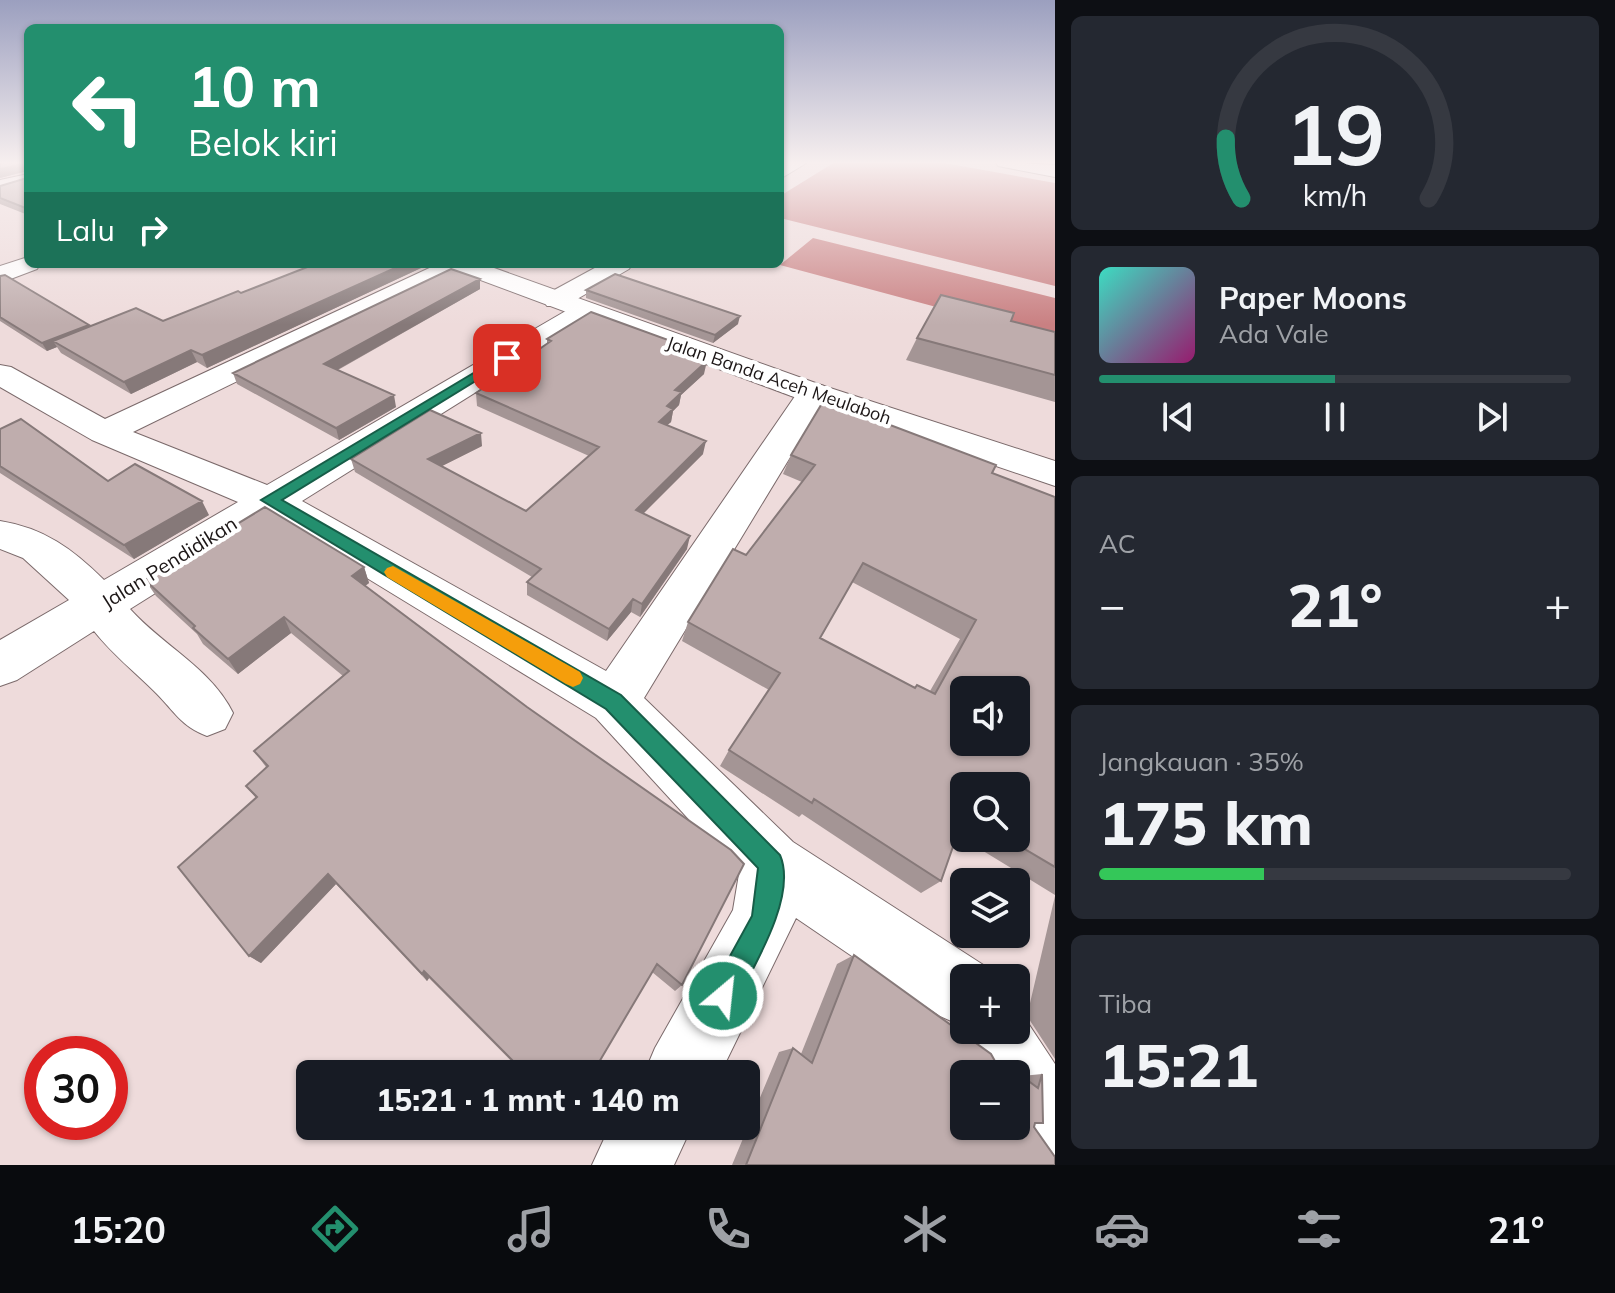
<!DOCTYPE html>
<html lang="id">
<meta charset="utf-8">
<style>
body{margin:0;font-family:Mulish,sans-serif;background:#242831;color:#f1f3f6;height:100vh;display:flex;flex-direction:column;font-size:30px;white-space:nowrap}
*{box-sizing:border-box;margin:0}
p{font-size:26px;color:#9ea1a6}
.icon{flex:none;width:44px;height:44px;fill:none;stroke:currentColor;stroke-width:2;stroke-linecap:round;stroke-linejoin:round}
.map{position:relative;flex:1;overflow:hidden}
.sheet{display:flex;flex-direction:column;gap:16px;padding:16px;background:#0d0f14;width:560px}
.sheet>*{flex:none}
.guide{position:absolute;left:24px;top:24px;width:760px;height:244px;border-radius:12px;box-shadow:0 2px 6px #0004;background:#238f6e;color:#fff;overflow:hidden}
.buttons{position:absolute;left:950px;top:676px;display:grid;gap:16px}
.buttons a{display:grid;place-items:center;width:80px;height:80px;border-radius:12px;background:#171b24;box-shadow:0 2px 6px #0004;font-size:40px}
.speed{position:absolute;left:24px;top:1036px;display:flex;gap:16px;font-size:40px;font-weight:700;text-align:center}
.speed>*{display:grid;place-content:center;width:104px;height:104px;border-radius:50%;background:#171b24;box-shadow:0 2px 6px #0004;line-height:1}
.speed .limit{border:12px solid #d22;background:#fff;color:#111}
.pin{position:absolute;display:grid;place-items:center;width:68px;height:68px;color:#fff;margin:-34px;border-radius:16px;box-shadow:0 4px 12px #0006}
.me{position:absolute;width:88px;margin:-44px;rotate:28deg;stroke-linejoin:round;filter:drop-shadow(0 0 6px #0008)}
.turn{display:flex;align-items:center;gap:28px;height:168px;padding:0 32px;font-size:36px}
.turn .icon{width:104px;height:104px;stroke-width:2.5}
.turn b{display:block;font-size:56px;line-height:68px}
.then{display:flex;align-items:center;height:76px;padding:0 32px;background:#0003;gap:16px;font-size:30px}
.big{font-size:60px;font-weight:800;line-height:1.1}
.sheet .tile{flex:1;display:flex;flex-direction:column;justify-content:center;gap:12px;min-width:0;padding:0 28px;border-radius:12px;background:#242831}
.sheet .dial{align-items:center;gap:0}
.dial svg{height:208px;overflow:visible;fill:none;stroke:#363941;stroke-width:7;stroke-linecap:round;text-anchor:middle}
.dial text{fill:#f1f3f6;stroke:none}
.song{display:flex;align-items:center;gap:24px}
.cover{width:96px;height:96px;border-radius:12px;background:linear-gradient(135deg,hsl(170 70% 55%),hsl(320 70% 35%))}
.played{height:8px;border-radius:4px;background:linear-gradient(90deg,#238f6e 50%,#363941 50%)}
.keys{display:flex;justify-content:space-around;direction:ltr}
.heat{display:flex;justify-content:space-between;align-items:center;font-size:44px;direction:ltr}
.charge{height:12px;border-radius:6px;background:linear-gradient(90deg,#34c759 35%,#363941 0)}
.trip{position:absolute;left:296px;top:1060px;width:464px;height:80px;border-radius:12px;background:#171b24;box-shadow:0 2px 6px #0004;font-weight:800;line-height:80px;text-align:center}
.tabs{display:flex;height:128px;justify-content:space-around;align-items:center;background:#090b0e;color:#9ea1a6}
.tabs .icon{width:56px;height:56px}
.tabs .selected{color:#238f6e}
.tabs b{font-size:36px;color:#f1f3f6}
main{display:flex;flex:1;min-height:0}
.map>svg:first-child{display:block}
.water{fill:#c98082}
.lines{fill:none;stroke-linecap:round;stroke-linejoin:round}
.minor-casing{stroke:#7b6a6b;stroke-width:2}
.highway-casing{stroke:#7b6a6b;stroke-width:2}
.minor{fill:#fff;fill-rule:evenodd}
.highway{fill:#fff;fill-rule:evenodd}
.wall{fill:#a49595;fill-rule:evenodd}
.shaded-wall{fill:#867979}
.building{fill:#bfadad;stroke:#867979;stroke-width:2;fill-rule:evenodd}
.route{fill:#238f6e;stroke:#175d48;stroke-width:2}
.slow{fill:#f59e0b}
.labels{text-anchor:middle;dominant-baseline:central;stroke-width:8;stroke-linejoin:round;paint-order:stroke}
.far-street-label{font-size:18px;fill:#1c1616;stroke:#fff}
.street-label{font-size:20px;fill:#1c1616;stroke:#fff}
</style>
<main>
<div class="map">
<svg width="1055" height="1165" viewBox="0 0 1055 1165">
<rect width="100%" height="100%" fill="#eedbdb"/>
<path class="water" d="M835 162H939L1055 183V286L780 218V196Z
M813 238 1055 298V339L780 265Z"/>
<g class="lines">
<g class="minor-casing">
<path id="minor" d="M786 162H808L780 179V165Z
M996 162 1055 165V177L998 166Z
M28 174V186L0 192V180Z
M28 257V264H40L37 269 0 283V266Z
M438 264H470L467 269 133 432 267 485 576 305 586 303 596 305 600 311 596 317 302 501 606 671 802 386 813 383 824 386 829 393 644 698 793 842 988 968 993 978H964V1030H1016V1005L1055 1064V1165C1023 1165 1022 1151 1007 1126H1016V1074H977L955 1030 958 1024 940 1016 796 918 720 1074H644L655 1048 733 910 739 874 596 718 272 520 130 609C162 645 212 669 233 713L225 729 207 736C181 726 175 712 156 693 134 671 114 656 94 631L17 680 0 686V640L69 600 23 558 0 549V521C44 528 73 549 104 580L238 502 92 440 0 387V365L11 367 105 419Z
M602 264H632L629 269 565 306H547L543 300 547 294Z
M610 1126H692L674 1165H592Z"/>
</g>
<g class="highway-casing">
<path id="highway" d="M448 264H483L824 386 1055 461V486L802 400 451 269Z"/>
</g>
<use href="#minor" class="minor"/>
<use href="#highway" class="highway"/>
</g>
<path class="wall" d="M28 162V215L0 204V186L27 178V171L0 178Z
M421 268 207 368 197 362 131 394 61 353 57 347 47 351 0 321V276L89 326 163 321 241 293Z
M480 279V289L338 370 396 407 339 440 237 384 233 373Z
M586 290 738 324 713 343 586 298Z
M1011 321 1055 332V402L906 360 917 338Z
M547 339 691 356 704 374 681 395 679 405 673 411 671 422 667 425 703 454 643 513 687 549 640 617 631 612 607 641 527 595V582L532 577 355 472 351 459 482 446 442 466 526 511 589 456 477 406 476 393 547 344Z
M0 429 108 481 209 515 134 559 0 473Z
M791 455 992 473 1055 497V895L957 835 941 881 921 893 802 814 799 817 720 766 729 750 769 690 682 641 688 622 746 555 802 482 783 474ZM852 582 960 639 930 691 917 685 914 688 820 638ZM964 786 1016 838H964Z
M364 567 369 583 365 586 682 985 675 991 652 972 592 1074H524L429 978 427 981 336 884 261 963 249 956 256 798 246 786 266 767 254 751 343 676 291 633 238 674 203 644 197 634 156 596 145 580Z
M1055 896V1059L1027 1016Z
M854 955 1001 1072 1022 1076 1042 1074 1034 1127 1055 1165H732L779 1052 793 1048 801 1054 837 964Z"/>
<path class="shaded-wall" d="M24 164 27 171 0 178V169Z
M404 264H421V268L207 368 202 355Z
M480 279V289L328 375 324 364Z
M740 316 738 324 713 343 715 335Z
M89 325 93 333 53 341 57 347 47 351 42 343Z
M191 350 197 362 131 394 124 382Z
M707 361 704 374 681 395 679 405 673 411 671 422 657 434 659 422 675 390Z
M394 395 396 407 339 440 336 428Z
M481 433 482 446 430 472 428 459Z
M706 441 703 454 634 523 636 510Z
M202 501 209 515 134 559 124 545Z
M690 536 687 549 640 617 642 604Z
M364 567 369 583 357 592 352 576Z
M633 599 631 612 607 641 609 629Z
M284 617 291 633 238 674 228 659Z
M328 874 336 884 261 963 249 956Z
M424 971 429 978 427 981 422 974Z"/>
<path class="building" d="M0 162H28V209L0 198V186L27 178V167L24 164 0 169Z
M315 264H404L202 355 191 350 124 382 53 341 136 308 163 321 238 291 241 293Z
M451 269 480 279 324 364 394 395 336 428 233 373Z
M615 274 740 316 715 335 586 290Z
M5 275 89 325 42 343 0 317V276Z
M941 295 1014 313 1011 321 1055 332V375L917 338Z
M591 312 693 349 687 354 707 361 675 390 682 392 667 406 673 409 659 422 706 441 636 510 690 536 642 604 633 599 609 629 527 582 541 569 351 459 430 410 481 433 428 459 526 511 599 447 476 393 551 341 547 339Z
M824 400 996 465 992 473 1055 497V867L1006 838H1016V786H964V815L941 881 814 799 812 803 729 750 780 673 688 622 733 549 746 555 815 465 791 455ZM863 563 976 620 935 694 917 685 915 688 820 638ZM964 690H1016V742H964Z
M21 419 108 481 135 464 202 501 124 545 0 466V429Z
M265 507 364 567 352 576 527 707 731 850 744 864 682 985 657 964 592 1074H526L424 971 422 974 328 874 249 956 178 867 257 797 246 786 268 766 254 751 349 671 284 617 228 659 193 628 195 626 145 580Z
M854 955 991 1054 1001 1072 1019 1074 1038 1088 1042 1074 1043 1123H1035L1034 1127 1055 1157V1165H746L793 1048 812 1063ZM964 1074H1016V1126H964Z"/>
<linearGradient id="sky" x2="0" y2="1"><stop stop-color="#9b9fbf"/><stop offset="0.5" stop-color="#f7efef"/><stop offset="1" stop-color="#f7efef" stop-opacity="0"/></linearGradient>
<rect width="1055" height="325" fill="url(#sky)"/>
<path class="route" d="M502 356 513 358 282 500 621 695 780 855C798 897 752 969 733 1007L723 1011 712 1007 708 996 752 916 758 868 606 709 261 500Z"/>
<path class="slow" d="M393 566 580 672 583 678 580 684 573 687 566 684 387 577 384 572 387 568Z"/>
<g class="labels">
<g class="far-street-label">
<text transform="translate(779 380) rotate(19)">Jalan Banda Aceh Meulaboh</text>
</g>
<g class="street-label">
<text transform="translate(169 562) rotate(-32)">Jalan Pendidikan</text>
</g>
</g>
</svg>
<div class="buttons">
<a><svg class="icon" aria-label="sound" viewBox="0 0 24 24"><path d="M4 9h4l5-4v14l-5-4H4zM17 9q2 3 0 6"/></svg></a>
<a><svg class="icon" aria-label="search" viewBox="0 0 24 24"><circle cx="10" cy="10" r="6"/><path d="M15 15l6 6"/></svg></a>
<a><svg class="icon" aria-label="layers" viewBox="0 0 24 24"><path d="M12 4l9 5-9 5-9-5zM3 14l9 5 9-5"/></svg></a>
<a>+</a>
<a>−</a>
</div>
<div class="speed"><div class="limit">30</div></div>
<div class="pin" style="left:507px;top:358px;background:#d93025"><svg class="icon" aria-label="arrive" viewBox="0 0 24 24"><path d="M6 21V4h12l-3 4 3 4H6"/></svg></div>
<svg class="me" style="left:723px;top:996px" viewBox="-20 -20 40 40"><circle r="17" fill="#238f6e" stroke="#fff" stroke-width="3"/><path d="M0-11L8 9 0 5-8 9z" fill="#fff"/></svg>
<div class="trip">15:21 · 1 mnt · 140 m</div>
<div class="guide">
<div class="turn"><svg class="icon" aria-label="left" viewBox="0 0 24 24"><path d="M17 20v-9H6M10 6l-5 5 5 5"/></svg><div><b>10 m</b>Belok kiri</div></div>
<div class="then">Lalu<svg class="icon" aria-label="right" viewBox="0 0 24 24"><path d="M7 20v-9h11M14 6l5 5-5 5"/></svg></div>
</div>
</div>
<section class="sheet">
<div class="tile dial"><svg viewBox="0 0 100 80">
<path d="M14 69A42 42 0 1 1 86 69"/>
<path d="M14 69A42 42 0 0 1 8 46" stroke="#238f6e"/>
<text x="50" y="56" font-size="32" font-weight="700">19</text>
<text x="50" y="72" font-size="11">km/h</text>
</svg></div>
<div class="tile">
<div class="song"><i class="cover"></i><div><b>Paper Moons</b><p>Ada Vale</p></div></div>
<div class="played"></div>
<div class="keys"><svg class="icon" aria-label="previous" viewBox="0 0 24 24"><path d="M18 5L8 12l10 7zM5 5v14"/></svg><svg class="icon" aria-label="pause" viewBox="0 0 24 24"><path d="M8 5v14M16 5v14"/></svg><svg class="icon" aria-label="next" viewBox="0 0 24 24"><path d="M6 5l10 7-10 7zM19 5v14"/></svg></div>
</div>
<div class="tile"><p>AC</p>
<div class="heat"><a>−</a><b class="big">21°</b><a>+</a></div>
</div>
<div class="tile"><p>Jangkauan · 35%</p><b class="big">175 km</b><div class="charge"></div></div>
<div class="tile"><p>Tiba</p><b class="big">15:21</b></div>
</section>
</main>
<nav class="tabs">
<b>15:20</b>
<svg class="icon selected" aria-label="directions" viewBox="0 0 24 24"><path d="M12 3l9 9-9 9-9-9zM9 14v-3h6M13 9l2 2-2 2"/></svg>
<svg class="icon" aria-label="music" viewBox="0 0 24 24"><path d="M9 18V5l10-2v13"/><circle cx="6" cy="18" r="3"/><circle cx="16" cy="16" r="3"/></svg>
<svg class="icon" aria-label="phone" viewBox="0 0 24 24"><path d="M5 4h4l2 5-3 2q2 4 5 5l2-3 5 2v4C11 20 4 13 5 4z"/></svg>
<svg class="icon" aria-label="climate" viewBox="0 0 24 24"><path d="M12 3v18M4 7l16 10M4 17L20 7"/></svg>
<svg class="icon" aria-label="car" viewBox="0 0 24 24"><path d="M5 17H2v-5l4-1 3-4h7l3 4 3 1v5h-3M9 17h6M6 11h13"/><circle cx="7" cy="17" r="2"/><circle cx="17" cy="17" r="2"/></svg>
<svg class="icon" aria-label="filters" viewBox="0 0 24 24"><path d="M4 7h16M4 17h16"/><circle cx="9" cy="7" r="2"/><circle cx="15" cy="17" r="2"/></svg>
<b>21°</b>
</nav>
